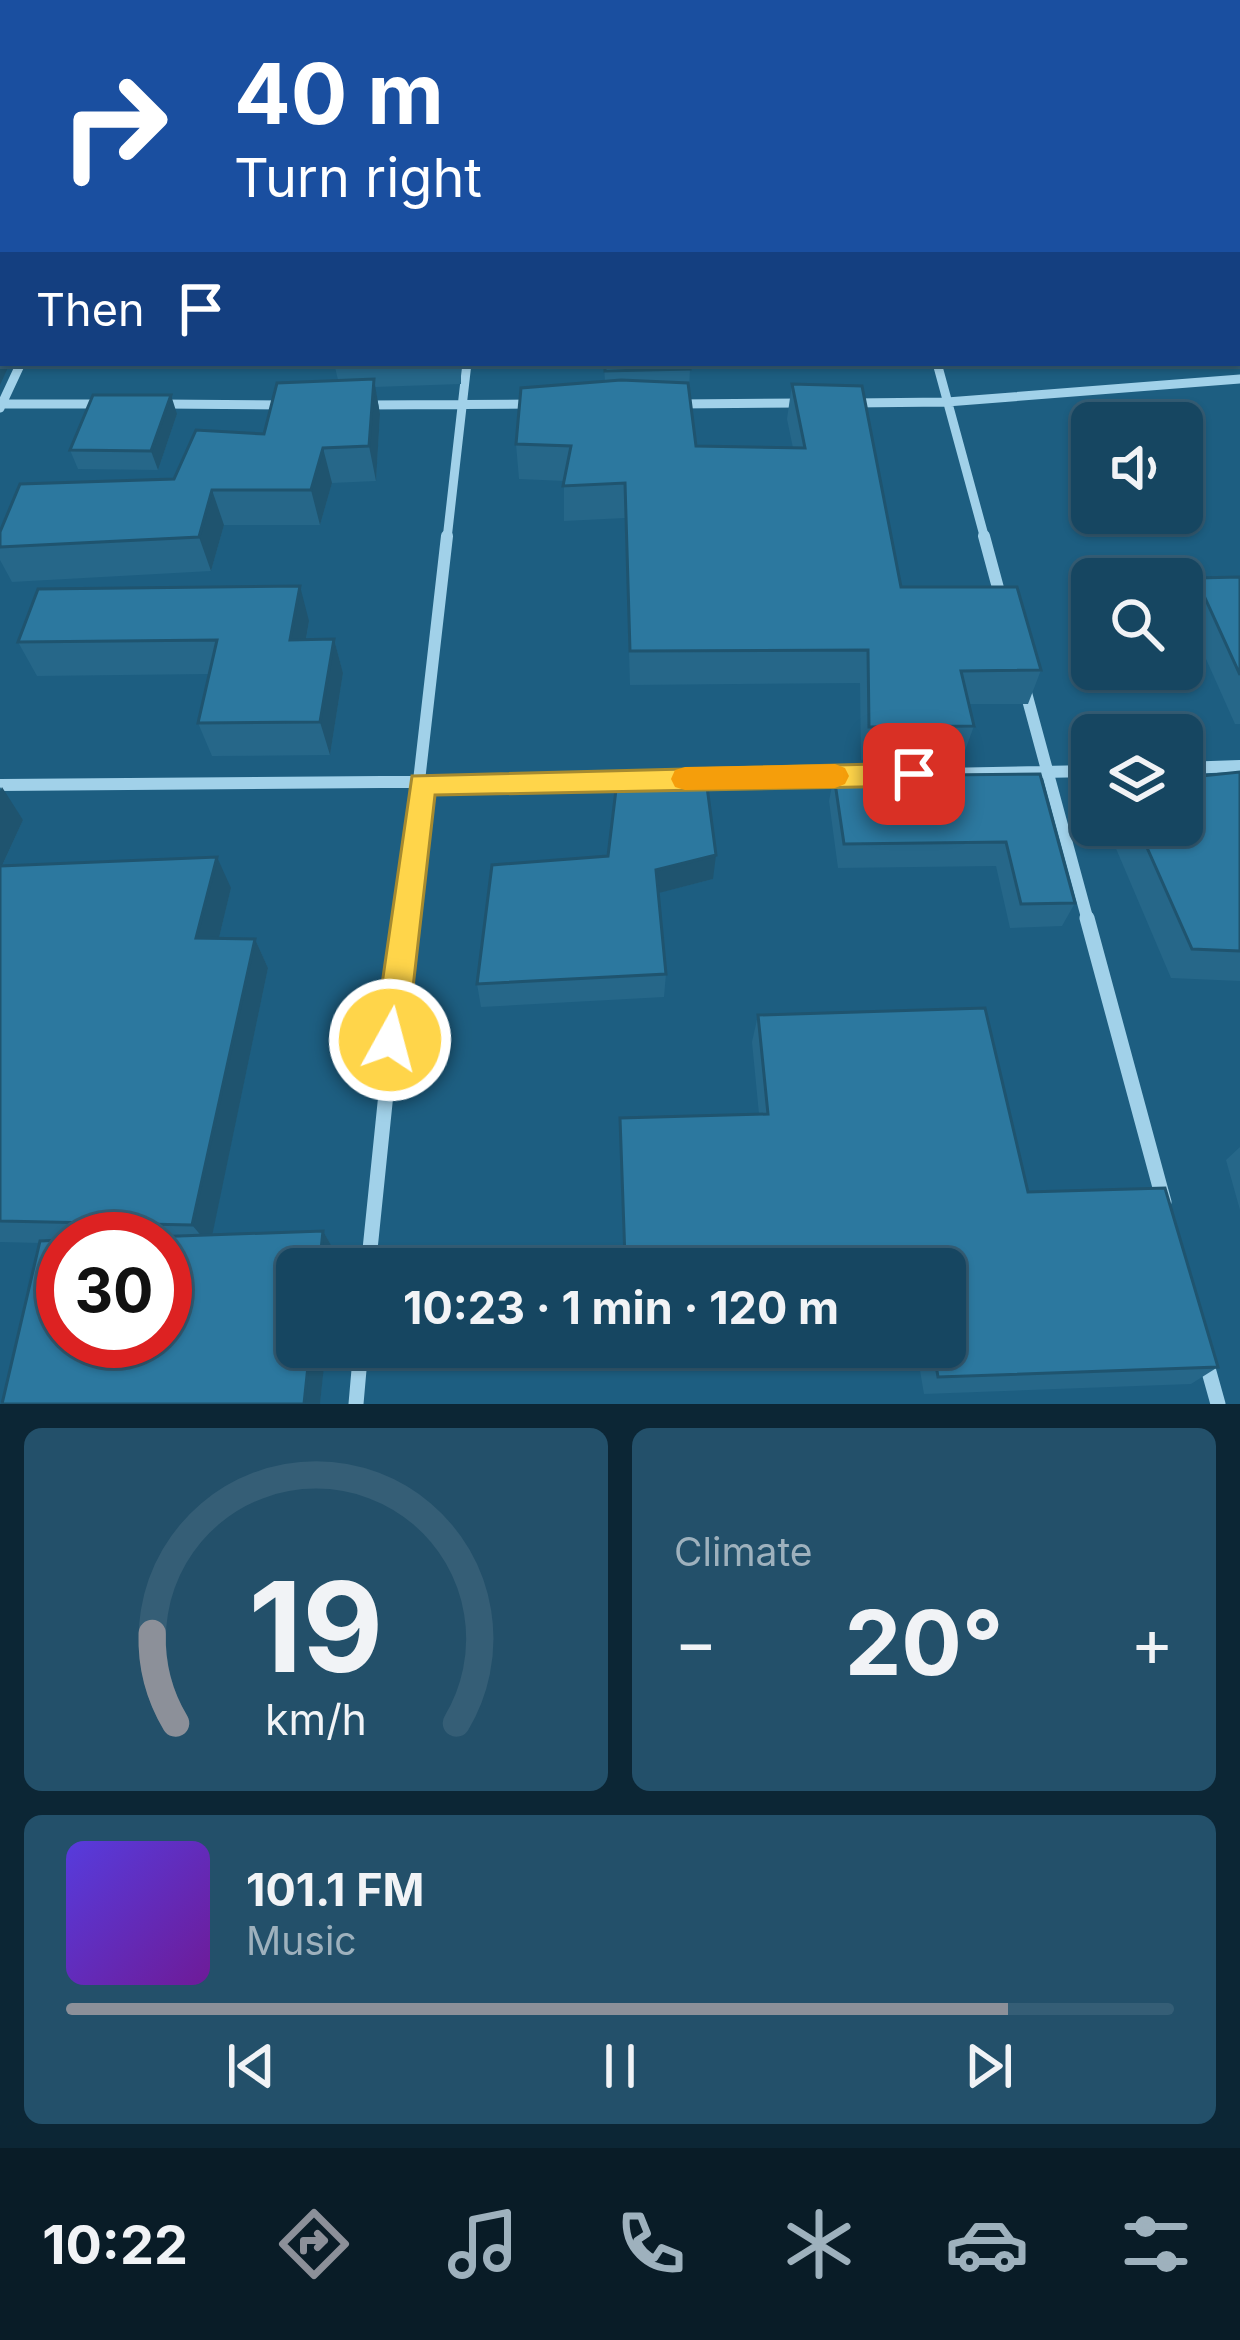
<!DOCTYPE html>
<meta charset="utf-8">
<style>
body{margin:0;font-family:Inter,sans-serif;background:#23506a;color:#f1f3f6;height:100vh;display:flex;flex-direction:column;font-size:45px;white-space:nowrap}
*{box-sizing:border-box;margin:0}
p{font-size:39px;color:#9eb1bd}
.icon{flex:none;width:66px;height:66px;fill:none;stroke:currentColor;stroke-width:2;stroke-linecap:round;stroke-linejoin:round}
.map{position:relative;height:1404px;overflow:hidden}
.sheet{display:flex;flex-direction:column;gap:24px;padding:24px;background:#0c2635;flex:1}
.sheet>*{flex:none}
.top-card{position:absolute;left:0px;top:0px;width:1242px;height:366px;box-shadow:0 3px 9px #0004,0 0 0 3px #355e76;background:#1a4fa0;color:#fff;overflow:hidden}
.fabs{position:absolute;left:1071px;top:402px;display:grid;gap:24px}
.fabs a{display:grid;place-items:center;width:132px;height:132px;border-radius:18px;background:#164661;box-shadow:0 3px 9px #0004,0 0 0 3px #355e76;font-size:60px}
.speed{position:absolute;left:36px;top:1212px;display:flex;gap:24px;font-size:60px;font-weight:700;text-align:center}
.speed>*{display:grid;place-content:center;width:156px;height:156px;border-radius:50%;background:#164661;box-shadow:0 3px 9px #0004,0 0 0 3px #355e76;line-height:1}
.speed .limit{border:18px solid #d22;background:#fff;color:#111}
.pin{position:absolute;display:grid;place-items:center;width:102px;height:102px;color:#fff;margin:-51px;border-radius:24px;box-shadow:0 6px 18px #0006}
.me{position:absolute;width:132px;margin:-66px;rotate:7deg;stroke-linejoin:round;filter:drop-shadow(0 0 9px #0008)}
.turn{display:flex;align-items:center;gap:42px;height:252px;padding:0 36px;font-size:54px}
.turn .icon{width:156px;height:156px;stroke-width:2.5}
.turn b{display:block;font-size:84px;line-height:102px}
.then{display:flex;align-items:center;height:114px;padding:0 36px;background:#0003;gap:24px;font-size:45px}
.big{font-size:90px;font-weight:700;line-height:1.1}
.sheet .widget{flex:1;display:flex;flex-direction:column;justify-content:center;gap:18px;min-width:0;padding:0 42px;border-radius:18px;background:#23506a}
.sheet .dial{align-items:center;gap:0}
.dial svg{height:312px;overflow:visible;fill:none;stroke:#355e76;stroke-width:7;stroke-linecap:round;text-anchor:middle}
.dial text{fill:#f1f3f6;stroke:none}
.song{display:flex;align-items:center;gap:36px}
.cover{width:144px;height:144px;border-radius:18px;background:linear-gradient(135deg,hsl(250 70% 55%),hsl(280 70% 35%))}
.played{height:12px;border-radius:6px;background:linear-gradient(90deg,#8c9099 85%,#355e76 85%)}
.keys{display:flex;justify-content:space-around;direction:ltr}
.heat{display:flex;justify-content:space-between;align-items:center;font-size:66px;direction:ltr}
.sheet .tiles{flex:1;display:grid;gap:24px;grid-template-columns:1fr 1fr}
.widget:last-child{grid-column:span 2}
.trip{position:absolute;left:276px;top:1248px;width:690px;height:120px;border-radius:18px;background:#164661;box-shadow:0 3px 9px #0004,0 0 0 3px #355e76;font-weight:700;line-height:120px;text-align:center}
.dock{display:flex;height:192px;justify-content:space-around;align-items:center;background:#091c27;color:#9eb1bd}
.dock .icon{width:84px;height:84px}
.dock .active{color:#8c9099}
.dock b{font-size:54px;color:#f1f3f6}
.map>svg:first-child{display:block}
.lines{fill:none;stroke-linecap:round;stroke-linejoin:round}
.minor-far3{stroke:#a1d1e9;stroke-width:8}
.minor-far2{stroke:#a1d1e9;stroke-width:9}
.minor-far1{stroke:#a1d1e9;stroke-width:12}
.minor{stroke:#a1d1e9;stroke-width:15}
.wall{fill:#266789;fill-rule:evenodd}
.shaded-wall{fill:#1f546f}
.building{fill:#2c789f;stroke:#1f546f;stroke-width:3}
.route{fill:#ffd54a;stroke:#a68a30;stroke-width:3}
.slow{fill:#f59e0b}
</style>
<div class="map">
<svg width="1240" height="1404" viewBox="0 0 1240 1404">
<rect width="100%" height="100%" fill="#1d5e81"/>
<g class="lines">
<path class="minor-far3" d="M972 0 976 3
M0 1 856 0"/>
<path class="minor-far2" d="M937 363 985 539
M852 403 947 402 1240 379
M0 404H106
M162 404 286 405
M678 404 802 403
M366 405 532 404
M0 408 21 363
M447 539 467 363"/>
<path class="minor-far1" d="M984 536 1001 599
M1025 689 1088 921
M1182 768 1240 766
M679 779 1092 771
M0 785 629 780
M403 921 447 536"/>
<path class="minor" d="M1087 918 1164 1202
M368 1269 404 918
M1206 1361 1218 1404
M356 1404 361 1347"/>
</g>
<path class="wall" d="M913 0 960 2 912 3Z
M3 28V56H0V29Z
M0 64H3V101H0Z
M334 363H461V384L375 387 380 414 376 481 332 483 320 525H224L211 571 12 582 0 560V532L174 479 264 434 338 380Z
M604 363 690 369 689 388 696 446 793 448 787 419 792 384 901 587 1041 670 1028 704H969L974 726 962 759 861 760 860 683 630 685 625 518 564 521V481L519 479 516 444 605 382Z
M177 414 158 470 78 469 70 450Z
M1240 577V724H1235L1182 605 1196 578Z
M309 621 306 640 334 639 343 673 330 755 212 756 198 723 209 674 37 676 18 642Z
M1240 772V981L1171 978 1106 825H1182Z
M1040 774 1075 903 1062 926 1010 928 996 866 838 868 829 801 834 776Z
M0 787 23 820 2 866 231 888 219 938 255 939 268 968 212 1235 323 1231 335 1252 320 1404H2L40 1243 0 1242ZM63 1239H165L63 1341Z
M492 865 713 879 658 893 666 974 664 997 481 1007 477 984Z
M758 1015 1028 1192 1218 1367 1191 1384 924 1394 916 1347H945V1269H624L620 1143 759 1114 752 1042Z
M1240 1147V1210L1226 1160Z"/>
<path class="shaded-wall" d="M3 326V363H10L0 385V332Z
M374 379 380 414 376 481 369 446Z
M171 395 177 414 158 470 151 451Z
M323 448 332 483 320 525 311 490Z
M212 490 224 525 211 571 199 537Z
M300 586 309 621 300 674 290 640Z
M334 639 343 673 330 755 320 722Z
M2 787 23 820 0 870V791Z
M716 855 713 879 655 894 656 870Z
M217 857 231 888 212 967 196 938Z
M255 939 268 968 210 1246 192 1225Z
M323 1231 335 1252 334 1269H319Z
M310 1347H326L320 1404H304Z"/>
<path class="building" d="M869 0H893L894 3H870Z
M0 64H3V83H0Z
M0 314H3V326L0 332Z
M605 363H689L690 369 605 371Z
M374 379 369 446 323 448 311 490H212L199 537 0 547V532L20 484 174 479 196 430 264 434 277 383Z
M621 380 688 383 696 446 805 448 792 384 862 386 901 587H1017L1041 670 961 671 974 726 869 727 868 650 630 651 625 483 563 486 571 446 516 444 521 388Z
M93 395H171L151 451 70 450Z
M1240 577V675L1196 578Z
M300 586 290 640 334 639 320 722 198 723 217 640 18 642 38 589Z
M1240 772V951L1192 949 1137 825H1182V778Z
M618 773 706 779 716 855 656 870 666 974 477 984 492 865 608 856Z
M1040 774 1075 903 1021 904 1006 842 844 844 834 776Z
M217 857 196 938 255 939 192 1225 0 1221V866Z
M985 1008 1028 1192 1165 1188 1218 1367 938 1377 933 1347H945V1269H919L916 1249 625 1259 620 1118 768 1114 758 1015Z
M323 1231 319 1269H297V1347H310L304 1404H2L40 1241 63 1240V1341H165V1239H94Z"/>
<path class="route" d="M914 763 924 766 928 774 924 783 914 786 435 795 407 1040 402 1051 390 1056 379 1051 374 1040 412 776Z"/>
<path class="slow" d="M835 764 845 768 849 776 845 784 835 788 685 790 675 787 671 779 675 770 685 767Z"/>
</svg>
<div class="fabs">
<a><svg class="icon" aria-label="sound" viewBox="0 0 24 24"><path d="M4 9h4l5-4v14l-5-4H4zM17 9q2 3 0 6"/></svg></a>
<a><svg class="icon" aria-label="search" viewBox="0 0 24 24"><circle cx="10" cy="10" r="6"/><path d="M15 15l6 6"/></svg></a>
<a><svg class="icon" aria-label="layers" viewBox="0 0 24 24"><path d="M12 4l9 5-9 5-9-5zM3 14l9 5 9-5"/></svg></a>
</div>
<div class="speed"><div class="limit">30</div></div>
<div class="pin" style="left:914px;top:774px;background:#d93025"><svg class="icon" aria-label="arrive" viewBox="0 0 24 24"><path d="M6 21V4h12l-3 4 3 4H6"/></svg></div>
<svg class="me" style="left:390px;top:1040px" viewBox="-20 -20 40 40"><circle r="17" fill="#ffd54a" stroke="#fff" stroke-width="3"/><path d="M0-11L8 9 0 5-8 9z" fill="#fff"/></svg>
<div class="trip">10:23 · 1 min · 120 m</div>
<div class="top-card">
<div class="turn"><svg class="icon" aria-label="right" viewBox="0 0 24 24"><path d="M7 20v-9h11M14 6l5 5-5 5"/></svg><div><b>40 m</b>Turn right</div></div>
<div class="then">Then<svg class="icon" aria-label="arrive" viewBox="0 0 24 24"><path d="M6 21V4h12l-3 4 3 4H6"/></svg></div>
</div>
</div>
<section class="sheet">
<div class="tiles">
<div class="widget dial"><svg viewBox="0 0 100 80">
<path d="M14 69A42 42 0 1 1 86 69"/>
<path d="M14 69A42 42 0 0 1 8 46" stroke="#8c9099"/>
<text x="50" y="56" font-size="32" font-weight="700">19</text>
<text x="50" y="72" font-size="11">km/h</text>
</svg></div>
<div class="widget"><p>Climate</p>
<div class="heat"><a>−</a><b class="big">20°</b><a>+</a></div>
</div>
<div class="widget">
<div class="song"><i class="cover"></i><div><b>101.1 FM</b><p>Music</p></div></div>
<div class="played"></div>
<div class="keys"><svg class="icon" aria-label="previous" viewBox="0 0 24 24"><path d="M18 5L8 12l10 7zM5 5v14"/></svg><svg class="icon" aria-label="pause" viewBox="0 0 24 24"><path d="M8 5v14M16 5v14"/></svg><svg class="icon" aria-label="next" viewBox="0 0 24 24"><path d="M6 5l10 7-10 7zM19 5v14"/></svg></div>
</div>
</div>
</section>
<nav class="dock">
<b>10:22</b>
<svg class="icon active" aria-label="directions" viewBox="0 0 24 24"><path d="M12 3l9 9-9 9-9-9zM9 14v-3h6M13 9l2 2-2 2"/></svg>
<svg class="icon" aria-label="music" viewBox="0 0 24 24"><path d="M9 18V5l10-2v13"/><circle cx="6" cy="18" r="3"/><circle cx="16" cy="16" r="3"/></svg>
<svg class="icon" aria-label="phone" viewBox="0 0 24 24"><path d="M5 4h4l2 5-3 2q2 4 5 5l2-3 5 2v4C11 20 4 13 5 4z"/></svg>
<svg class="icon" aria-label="climate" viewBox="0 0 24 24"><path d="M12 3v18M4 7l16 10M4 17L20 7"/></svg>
<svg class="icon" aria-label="car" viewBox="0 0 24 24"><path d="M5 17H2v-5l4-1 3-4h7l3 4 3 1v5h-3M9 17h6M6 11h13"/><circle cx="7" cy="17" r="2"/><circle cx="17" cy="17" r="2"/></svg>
<svg class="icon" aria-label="filters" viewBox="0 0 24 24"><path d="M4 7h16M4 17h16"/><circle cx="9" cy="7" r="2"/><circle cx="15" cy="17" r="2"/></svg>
</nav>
